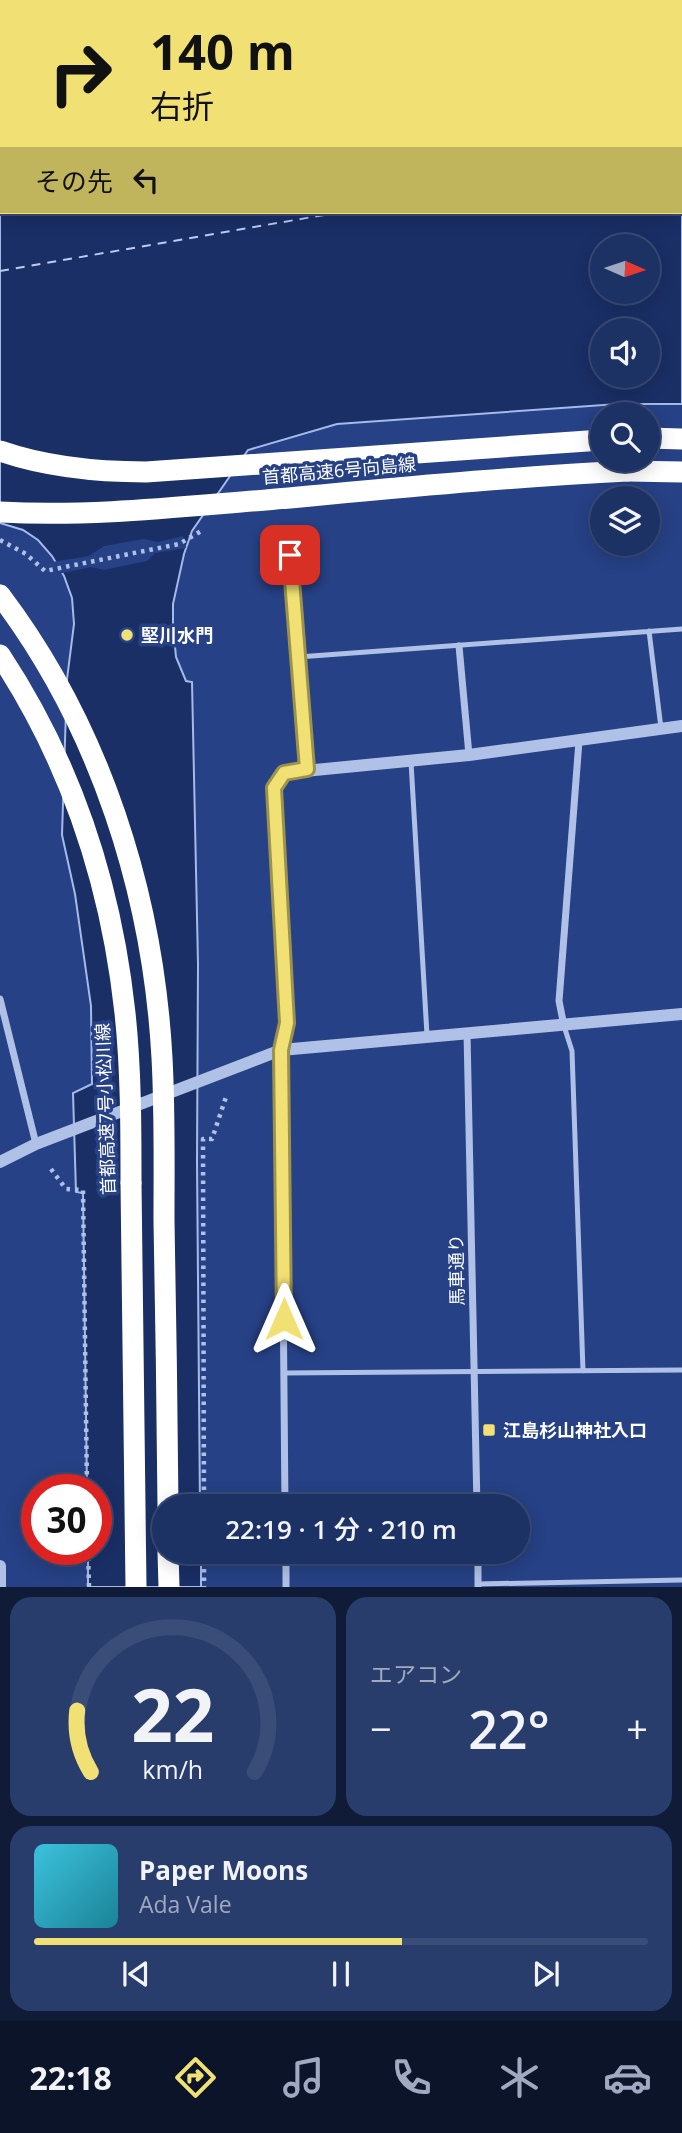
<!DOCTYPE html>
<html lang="ja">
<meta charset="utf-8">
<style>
body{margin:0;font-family:"Open Sans","Noto Sans JP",sans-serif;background:#293d6d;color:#f1f3f6;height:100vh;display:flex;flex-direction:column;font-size:26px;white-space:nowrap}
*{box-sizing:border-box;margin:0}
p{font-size:23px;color:#a0a9bf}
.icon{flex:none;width:38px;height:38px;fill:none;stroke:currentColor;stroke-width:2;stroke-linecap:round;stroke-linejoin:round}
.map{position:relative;height:1587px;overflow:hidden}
.side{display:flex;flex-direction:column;gap:10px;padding:10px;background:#0f1b37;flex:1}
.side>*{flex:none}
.banner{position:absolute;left:0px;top:0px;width:682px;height:214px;box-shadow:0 4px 18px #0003,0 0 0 2px #3a4c78;background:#f1e175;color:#111;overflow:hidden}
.needle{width:46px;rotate:93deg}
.tools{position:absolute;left:590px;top:234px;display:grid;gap:14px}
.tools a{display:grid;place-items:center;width:70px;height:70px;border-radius:50%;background:#1c3164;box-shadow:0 4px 18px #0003,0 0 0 2px #3a4c78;font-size:35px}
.speed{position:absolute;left:21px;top:1474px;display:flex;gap:14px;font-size:35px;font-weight:700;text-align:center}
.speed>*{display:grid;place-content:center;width:91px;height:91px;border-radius:50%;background:#1c3164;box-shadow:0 4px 18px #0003,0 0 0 2px #3a4c78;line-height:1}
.speed .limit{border:10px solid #d22;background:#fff;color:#111}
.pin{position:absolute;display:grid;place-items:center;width:60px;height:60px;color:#fff;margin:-30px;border-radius:14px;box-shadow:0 4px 10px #0006}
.me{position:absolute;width:77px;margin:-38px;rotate:0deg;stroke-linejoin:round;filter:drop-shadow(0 0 5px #0008)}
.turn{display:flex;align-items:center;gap:24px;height:147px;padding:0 35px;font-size:32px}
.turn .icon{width:91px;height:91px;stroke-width:2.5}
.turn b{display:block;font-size:49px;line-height:60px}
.then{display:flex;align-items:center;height:66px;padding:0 35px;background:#0003;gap:14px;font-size:26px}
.big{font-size:52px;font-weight:600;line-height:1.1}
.side .widget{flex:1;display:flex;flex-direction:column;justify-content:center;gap:10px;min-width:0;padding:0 24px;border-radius:21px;background:#293d6d}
.side .dial{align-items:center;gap:0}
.dial svg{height:182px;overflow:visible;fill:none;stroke:#3a4c78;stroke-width:7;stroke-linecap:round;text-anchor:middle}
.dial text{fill:#f1f3f6;stroke:none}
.song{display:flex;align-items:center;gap:21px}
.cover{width:84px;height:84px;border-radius:10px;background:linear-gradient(135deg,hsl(190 70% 55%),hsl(190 70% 35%))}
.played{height:7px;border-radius:4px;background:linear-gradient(90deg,#f1e175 60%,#3a4c78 60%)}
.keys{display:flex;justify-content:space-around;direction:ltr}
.heat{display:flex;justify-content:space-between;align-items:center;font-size:38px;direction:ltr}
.side .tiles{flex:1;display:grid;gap:10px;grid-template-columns:1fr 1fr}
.widget:last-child{grid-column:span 2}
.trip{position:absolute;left:152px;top:1494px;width:378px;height:70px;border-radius:35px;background:#1c3164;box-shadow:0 4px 18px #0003,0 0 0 2px #3a4c78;font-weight:600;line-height:70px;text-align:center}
.menu{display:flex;height:112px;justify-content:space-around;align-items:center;background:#0b1428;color:#a0a9bf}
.menu .icon{width:49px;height:49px}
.menu .on{color:#f1e175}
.menu b{font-size:32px;color:#f1f3f6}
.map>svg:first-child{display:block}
.water{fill:#1a2f66;stroke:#a4bae9;stroke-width:2;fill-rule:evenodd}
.pier{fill:#264185}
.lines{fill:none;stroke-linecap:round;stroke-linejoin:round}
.ferry{stroke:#bccbef;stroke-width:2;stroke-dasharray:9 7;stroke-linecap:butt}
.path{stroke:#b0c1e8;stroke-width:4.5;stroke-dasharray:3.5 5;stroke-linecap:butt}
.service{stroke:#b0c1e8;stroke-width:5}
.minor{stroke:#b0c1e8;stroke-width:7}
.tertiary{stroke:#b0c1e8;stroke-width:12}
.motorway{stroke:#fff;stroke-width:21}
.motorway-bridge{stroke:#fff;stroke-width:21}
.route-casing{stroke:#9d924c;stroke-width:18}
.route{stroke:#f1e175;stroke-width:12}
.poi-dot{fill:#f1e175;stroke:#264185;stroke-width:2.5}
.labels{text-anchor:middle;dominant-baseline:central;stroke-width:7;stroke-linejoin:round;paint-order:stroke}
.street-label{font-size:18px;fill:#fff;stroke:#264185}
.poi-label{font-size:18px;font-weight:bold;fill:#fff;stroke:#264185;text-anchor:start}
</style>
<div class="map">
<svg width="682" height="1587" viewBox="0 0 682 1587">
<rect width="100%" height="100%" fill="#264185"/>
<path class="water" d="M0 0H682V404H618L337 424 248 450 192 531 184 554 173 604V625L176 657 186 681 192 682 198 964 197 1163 200 1507H164V1552H201V1587H88V1549H96V1489H87L83 1193 76 1192 73 1093 92 1084 91 1006 75 894 62 835 67 679 74 624 72 598 64 576 52 556 38 540 23 530 0 523ZM2 2H681V212H2ZM602 247H648V292H602ZM602 331H648V376H602Z"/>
<path class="pier" d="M183 536 186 548 155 553 147 561 104 570 91 567 58 574 52 562 89 556 104 546 144 539 158 542Z"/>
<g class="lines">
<path class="ferry" d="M681 113H682
M681 143H682
M681 176H682
M0 185H2
M0 212 2 211
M0 271 341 212"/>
<path class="path" d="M0 540 26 554 45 571 179 544 203 530
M51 1169 66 1189 83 1190 87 1489
M204 1507 203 1139H212L227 1094
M88 1549 89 1587
M204 1552V1587"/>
<path class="service" d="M287 529 307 769
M649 631 661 728
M298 657 682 629
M411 762 427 1035
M564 1026 572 1051 583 1371
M284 1373 682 1370
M478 1584 682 1580"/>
<path class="minor" d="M459 646 469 755
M0 999 36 1144
M564 1026 559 1001 579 741
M467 1033 477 1507
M281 1050 285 1507
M286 1552V1587
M478 1552V1587"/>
<path class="tertiary" d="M281 1050 287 1023 273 788 284 773 469 755 682 726
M0 1162 36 1144 281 1050 682 1014
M0 1566V1587"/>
<path class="motorway" d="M648 438 682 439
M628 471 682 472
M131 1183 136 1587
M168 1552 169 1587"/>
<path class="motorway-bridge" d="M0 451C46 467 97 472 146 472L602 440
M0 512C89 517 178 507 266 500 387 489 507 477 628 471
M0 595C100 727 153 893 162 1058 165 1112 164 1167 164 1221 166 1316 167 1412 168 1507
M0 655C72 764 111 883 125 1013 131 1069 131 1126 131 1183"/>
</g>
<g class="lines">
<g class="route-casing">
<path id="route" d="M284 1319 281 1050 287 1023 274 788 284 773 307 769 290 555"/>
</g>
<use href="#route" class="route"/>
</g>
<g class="poi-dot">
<circle cx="127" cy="635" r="7"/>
<rect x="482" y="1423" width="14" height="14" rx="3.5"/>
</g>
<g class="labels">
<g class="street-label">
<text transform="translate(339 470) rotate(-5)">首都高速6号向島線</text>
<text transform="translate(105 1109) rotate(-92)">首都高速7号小松川線</text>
<text transform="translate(456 1270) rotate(-91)">馬車通り</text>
</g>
<g class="poi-label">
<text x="141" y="635">堅川水門</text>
<text x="503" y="1430">江島杉山神社入口</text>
</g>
</g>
</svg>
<div class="tools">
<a><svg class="needle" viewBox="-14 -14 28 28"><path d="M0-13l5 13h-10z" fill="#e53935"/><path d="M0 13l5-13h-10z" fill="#a0a9bf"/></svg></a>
<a><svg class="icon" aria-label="sound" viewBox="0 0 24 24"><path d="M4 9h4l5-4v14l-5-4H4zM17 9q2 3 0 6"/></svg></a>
<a><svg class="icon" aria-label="search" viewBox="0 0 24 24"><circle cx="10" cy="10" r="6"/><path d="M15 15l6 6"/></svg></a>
<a><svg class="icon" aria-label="layers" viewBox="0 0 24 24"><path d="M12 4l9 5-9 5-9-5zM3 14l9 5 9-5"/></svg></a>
</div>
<div class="speed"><div class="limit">30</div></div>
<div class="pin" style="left:290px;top:555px;background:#d93025"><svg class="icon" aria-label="arrive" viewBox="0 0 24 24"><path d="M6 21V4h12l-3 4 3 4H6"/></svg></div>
<svg class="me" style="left:284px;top:1319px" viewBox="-20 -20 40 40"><path d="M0-17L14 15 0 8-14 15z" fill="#f1e175" stroke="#fff" stroke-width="4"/></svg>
<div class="trip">22:19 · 1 分 · 210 m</div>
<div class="banner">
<div class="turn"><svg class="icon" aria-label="right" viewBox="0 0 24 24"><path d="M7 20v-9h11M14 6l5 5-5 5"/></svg><div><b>140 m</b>右折</div></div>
<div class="then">その先<svg class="icon" aria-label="left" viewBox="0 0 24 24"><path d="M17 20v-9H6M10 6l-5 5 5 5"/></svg></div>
</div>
</div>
<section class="side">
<div class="tiles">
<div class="widget dial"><svg viewBox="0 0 100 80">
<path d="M14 69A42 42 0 1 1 86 69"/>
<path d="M14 69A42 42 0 0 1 8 42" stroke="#f1e175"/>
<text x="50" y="56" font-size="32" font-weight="700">22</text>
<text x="50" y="72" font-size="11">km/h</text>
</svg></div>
<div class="widget"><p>エアコン</p>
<div class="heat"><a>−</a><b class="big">22°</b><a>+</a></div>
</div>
<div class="widget">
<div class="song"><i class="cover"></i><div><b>Paper Moons</b><p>Ada Vale</p></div></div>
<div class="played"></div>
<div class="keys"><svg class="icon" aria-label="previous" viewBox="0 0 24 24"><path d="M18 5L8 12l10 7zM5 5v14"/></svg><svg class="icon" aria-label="pause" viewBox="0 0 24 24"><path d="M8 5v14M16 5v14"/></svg><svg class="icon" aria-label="next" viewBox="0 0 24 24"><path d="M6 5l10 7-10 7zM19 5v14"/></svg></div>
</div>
</div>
</section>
<nav class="menu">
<b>22:18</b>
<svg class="icon on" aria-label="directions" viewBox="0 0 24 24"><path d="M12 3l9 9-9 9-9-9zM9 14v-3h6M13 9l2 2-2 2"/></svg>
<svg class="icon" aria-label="music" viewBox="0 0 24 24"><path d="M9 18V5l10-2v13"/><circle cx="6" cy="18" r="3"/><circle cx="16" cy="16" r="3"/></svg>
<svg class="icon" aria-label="phone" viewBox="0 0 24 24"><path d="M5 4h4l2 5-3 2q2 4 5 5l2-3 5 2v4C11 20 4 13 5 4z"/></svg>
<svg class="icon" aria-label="climate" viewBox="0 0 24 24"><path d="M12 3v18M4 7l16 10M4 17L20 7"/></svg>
<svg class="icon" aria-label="car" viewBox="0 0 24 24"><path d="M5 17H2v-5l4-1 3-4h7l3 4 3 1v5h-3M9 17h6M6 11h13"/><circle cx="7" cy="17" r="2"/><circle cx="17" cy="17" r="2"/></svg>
</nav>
